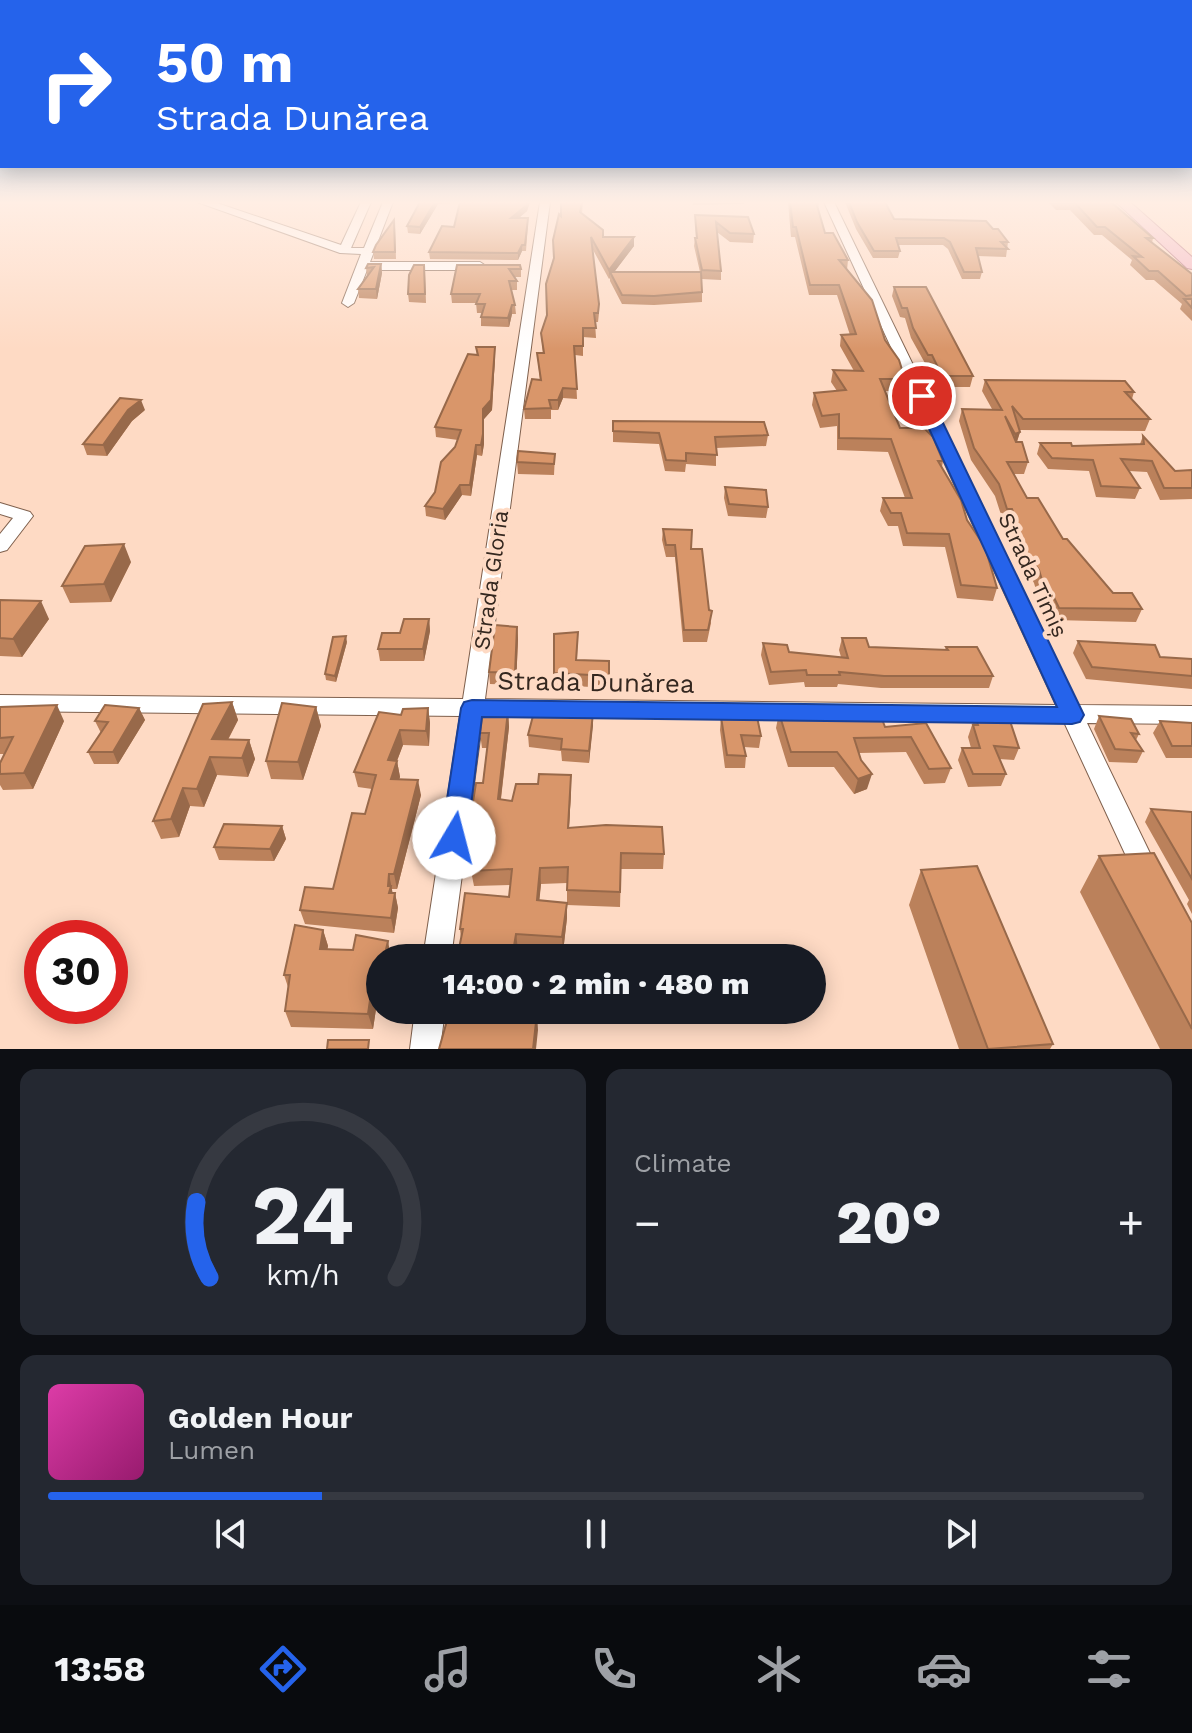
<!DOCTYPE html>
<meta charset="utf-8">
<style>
body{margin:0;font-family:"Work Sans",sans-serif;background:#242831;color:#f1f3f6;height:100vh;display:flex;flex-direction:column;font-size:30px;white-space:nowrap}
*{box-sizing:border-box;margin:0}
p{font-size:26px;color:#9ea1a6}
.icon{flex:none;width:44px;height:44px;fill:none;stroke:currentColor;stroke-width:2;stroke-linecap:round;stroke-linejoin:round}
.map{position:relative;height:1049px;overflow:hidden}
.side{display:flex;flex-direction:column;gap:20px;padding:20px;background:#0d0f14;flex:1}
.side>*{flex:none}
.hud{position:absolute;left:0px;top:0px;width:1192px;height:168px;box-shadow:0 4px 20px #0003;background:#2563eb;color:#fff;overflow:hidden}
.speed{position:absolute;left:24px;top:920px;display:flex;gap:16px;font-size:40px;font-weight:700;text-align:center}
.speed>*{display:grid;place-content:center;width:104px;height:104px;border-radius:50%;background:#171b24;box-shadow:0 4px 20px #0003;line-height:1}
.speed .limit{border:12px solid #d22;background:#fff;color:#111}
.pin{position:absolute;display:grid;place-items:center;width:68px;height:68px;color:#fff;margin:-34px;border:4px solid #fff;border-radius:50%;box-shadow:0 2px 8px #0007}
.me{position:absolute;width:88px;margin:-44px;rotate:8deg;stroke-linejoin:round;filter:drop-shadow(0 0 6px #0008)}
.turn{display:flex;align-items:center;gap:28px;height:168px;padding:0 24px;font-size:36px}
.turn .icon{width:104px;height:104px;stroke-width:2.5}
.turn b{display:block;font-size:56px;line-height:68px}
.big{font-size:60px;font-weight:800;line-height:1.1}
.side .card{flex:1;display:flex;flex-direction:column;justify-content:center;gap:12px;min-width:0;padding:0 28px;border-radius:16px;background:#242831}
.side .dial{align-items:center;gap:0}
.dial svg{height:208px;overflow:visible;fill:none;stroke:#363941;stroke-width:7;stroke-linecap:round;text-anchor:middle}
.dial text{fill:#f1f3f6;stroke:none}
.song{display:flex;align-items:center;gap:24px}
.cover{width:96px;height:96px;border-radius:12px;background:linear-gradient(135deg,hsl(320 70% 55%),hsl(320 70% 35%))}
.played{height:8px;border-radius:4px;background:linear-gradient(90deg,#2563eb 25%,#363941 25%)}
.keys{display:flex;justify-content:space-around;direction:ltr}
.heat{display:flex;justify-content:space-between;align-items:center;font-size:44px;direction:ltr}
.side .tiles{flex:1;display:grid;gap:20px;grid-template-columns:1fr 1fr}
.card:last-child{grid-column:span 2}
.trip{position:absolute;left:366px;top:944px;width:460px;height:80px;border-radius:40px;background:#171b24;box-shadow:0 4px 20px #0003;font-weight:800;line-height:80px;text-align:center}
.tabs{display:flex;height:128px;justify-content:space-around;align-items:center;background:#090b0e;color:#9ea1a6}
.tabs .icon{width:56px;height:56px}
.tabs .current{color:#2563eb}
.tabs b{font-size:36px;color:#f1f3f6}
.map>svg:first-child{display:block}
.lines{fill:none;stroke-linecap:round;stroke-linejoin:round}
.minor-casing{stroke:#7f604d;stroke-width:2}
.major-casing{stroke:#ab6373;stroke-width:2}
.minor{fill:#fff;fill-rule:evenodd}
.major{fill:#f3b5c6;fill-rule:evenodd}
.wall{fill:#bb815b}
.shaded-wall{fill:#98694a}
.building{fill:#d9966a;stroke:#98694a;stroke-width:2}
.route{fill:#2563eb;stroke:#184099;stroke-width:2}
.labels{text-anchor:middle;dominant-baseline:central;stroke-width:8;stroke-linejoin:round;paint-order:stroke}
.street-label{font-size:22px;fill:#34271f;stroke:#fedac4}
.near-street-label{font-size:26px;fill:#34271f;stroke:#fedac4}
</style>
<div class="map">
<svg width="1192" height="1049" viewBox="0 0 1192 1049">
<rect width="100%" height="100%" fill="#fedac4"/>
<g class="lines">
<g class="minor-casing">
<path id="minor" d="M197 202H214L341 245 361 202H371L351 248H364L383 202H393L370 262H480L486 266 480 270H367L354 303 348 307 342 303 361 254 340 253Z
M540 202H550L485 699 1056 705 824 202H834L1078 705 1192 706V724L1087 723 1161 876 1157 884 1148 888 1139 884 1064 722 483 716 451 958H423L460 716 0 711V695L463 699Z
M0 503 30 512 33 516 7 550 0 552V534L13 518 0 514Z
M415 1010H445L440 1049H410Z"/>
</g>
<g class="major-casing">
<path id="major" d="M1116 202H1130L1192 257V269L1187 268Z"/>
</g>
<use href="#minor" class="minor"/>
<use href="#major" class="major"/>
</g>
<path class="wall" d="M420 202H530L527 211 519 218 528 224 526 251H522L518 260 430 259 429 252 454 227 460 203 438 204 420 234 408 233 407 226Z
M560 202H583L582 213 603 237H634V246L614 272H700L694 246 695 238H696L695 215 754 234 753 243 730 242 717 232 721 271V280L702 279V302L654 305 622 304 610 281V278L609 279 592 248 599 304V313L598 322H595L596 338 583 337V356L575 355 577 399 563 398 558 410H551V419H525L524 409 540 380 537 353H543L541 333 547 315 553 259 561 216Z
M692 202H744V204L693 205Z
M788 202H819L818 209 825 233 848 260 847 270 905 379 903 391H885L900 428 943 461 942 467 967 520 997 588 993 601 957 598 945 547 903 546 898 526H888L880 511 883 498H905L888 452 837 450V426L820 428 812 405 814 393 837 391 831 382 833 370 854 371 840 346 841 335H850L837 295H809L795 237H791Z
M845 202H885L894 219 993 229 1008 242 1006 257 978 256 982 272 980 279H962L948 249 943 245H898L900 251 898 258H873L856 229Z
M1048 202H1111L1153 238 1152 243 1192 274V321L1180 309 1182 304 1154 280H1146L1130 265 1132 260 1102 235H1094L1070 210H1056Z
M395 227 396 259H374L373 252Z
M381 264 382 273 377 299 359 298 358 289 367 276 366 268Z
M457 265 521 269V277H515L517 281V290H511L515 305 516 314H512L509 327 481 326V317L482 313H477L476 303H452L451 294Z
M425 273 426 303 409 302 408 294Z
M894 287 973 376 970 387H939L929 365H926L911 338 905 318 900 317 892 296Z
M476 347H495V357L492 410 484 419V444L482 456 477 455 471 496 462 495 445 520 426 516 425 506 435 492 458 440 436 437 435 427 477 355Z
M985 380 1134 392 1132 399 1150 419 1145 431 1019 430 1020 432 1017 442 1028 462 1024 474H1014L1027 498 1063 539 1113 593 1142 609 1136 622 1054 620 1044 600H1039L1034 583 1024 566 1008 521H1003L995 496 971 460 959 421 962 409H992L982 391Z
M145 410 132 421 107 456 87 455 83 444Z
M613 421 768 435 766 446 716 448V466L686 464 685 472 665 471 659 444 613 442Z
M1143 436 1175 471 1192 470V499L1160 500 1147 472 1129 471 1140 488 1135 499 1096 497 1089 471 1048 469 1037 454 1040 443 1072 446 1140 444Z
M555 454 554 475 518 474 517 462Z
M725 487 768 507 766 518 728 516 724 498Z
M663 529 691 549 711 623 707 642H683L675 557H666L662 540Z
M131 562 111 602 70 603 62 586Z
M0 600 49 619 22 657 0 656Z
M429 619 430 631 424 661H380L378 649 400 633Z
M517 627 518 639 516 685 490 684 489 672Z
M578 632 577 660 609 661V688L555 685 554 673Z
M842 638 869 647 945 650 946 647 993 676 989 688H881L838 684 837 687H805L804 682 769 685 761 655 763 643 789 652 841 657 839 650Z
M1078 641 1160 657 1192 659V689L1086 679 1073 653Z
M347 642 336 682 326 680 325 674Z
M232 702 238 720 228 740H249L255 759 248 777 217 775 204 807 190 806 179 837 161 839 153 821Z
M0 707 64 721 33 789 3 790 0 785V763L4 754H0Z
M316 707 321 726 303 780 271 779 266 761Z
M139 708 145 720 118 764H94L88 752 101 733 95 721Z
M428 708 430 723 429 746 403 745 397 761 400 777 399 779 421 795 397 889H392V893H395L398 908 394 933 305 924 300 910 333 889 365 814 372 789 358 787 354 772 401 715Z
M508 711 509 727 501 799 512 801 571 791 569 828 664 854 663 869H621L620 907 567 905V883L541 884 539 900 567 918 563 952 518 949 461 939 460 929 509 897 511 885 474 886 471 871 487 748H482L480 733Z
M593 713 589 763 562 761 561 751 529 747 528 735Z
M779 713 860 720 885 727 926 723 951 768 945 783 924 784 906 752 859 753 867 789 854 794 834 767H788L776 728Z
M975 716 1019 748 1014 760 999 759 1006 774 1001 786 968 787 958 760 962 748H971L968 737Z
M1099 716 1139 734 1136 740 1143 751 1137 763 1109 762 1094 729Z
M721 717 761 736 759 748 744 747 746 756 745 768H725L720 730Z
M1160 721 1192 723V758H1166L1153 733Z
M1151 809 1192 813V914L1187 904 1189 900 1145 822Z
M282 826 286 839 274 861 219 860 214 847Z
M1099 856 1192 923V1049H1160L1080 892Z
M921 870 1053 1044 1050 1049H959L909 905Z
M323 930 328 946 327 949 392 957 380 958V997L378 996 373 1029 291 1027 285 1011 288 987 284 975Z"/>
<path class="shaded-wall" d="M435 202H438V204L420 234V227Z
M527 202H530L527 211 511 224V218Z
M634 237V246L612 275 610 272 609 279V270Z
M522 245V251L518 260V253Z
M381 264 382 273 377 299 376 289Z
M512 305V314L509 327 508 318Z
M495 347V357L492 410 484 419V444L482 456 481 445 483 409Z
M563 388V398L558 410V400Z
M141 400 145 410 132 421 107 456 103 445 128 410Z
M1020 432 1016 444 1012 446 1015 434Z
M476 445 477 455 471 496 470 485Z
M460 485 462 495 445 520 443 509Z
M124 544 131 562 111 602 104 584Z
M41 601 49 619 22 657 13 639Z
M429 619 430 631 424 661 423 649Z
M517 627 518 639 516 685 515 673Z
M346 636 347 642 336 682 335 676Z
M232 702 238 720 218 758 212 739Z
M57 705 64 721 33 789 24 773Z
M316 707 321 726 303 780 298 762Z
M139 708 145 720 118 764 113 752Z
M428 708 430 723 429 746 426 731Z
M508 711 509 727 499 814 498 799Z
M593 713V726L589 763V751Z
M400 730 403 745 391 776 388 760Z
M249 740 255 759 248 777 242 758Z
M210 757 217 775 204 807 197 789Z
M397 761 400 777 394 794 391 779Z
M872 774 867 789 854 794 858 779Z
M571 775V791L568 844V828Z
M418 780 421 795 397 889 394 874Z
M183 788 190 806 179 837 171 819Z
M282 826 286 839 274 861 270 849Z
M540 868 541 884 538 915 537 900Z
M389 874 394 900 395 893 398 908 394 933 391 918 388 886Z
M567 903V918L563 952 562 937Z
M323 930 328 946 325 965 320 949Z
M516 934 518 949 516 958H512Z
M388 941 391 958H384Z
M373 980 378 996 373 1029 368 1014Z
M537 1013 538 1030 536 1049H533Z"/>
<path class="building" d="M420 202H435L420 227 407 226Z
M460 202H527V205L511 218H528L525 245H522L518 253 429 252 442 226 454 227Z
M561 202H582L580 212 603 230V237H634L609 270 591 237 599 304 598 313H594L596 328H583V346H574L577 389 563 388 558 400H549L551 408 524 409 532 379 541 380 537 353H544L541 333 547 315 546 284 554 258 553 240 559 214 561 216Z
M790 202H816L825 233H833L848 260H839L872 300 885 340 899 360 905 379H880L900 428H924L933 437 943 461H938L961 500 967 520 985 547 997 588 961 585 949 534 907 533 901 513H891L883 498H912L891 439 839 438V414L822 416 814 393 846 390 833 370 863 371 841 335 856 334 839 285H810L796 227H793Z
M849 202H885L894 219 986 221 993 229H998L1008 242H1001L1008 249 976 248 982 272H964L950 242 944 238H896L900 251H874L857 222Z
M1074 202H1111L1153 238H1146L1192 274V295L1186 296 1158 271H1149L1133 256 1142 257 1105 227H1097Z
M695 215 748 217 754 234 730 233 716 222 721 271 702 270 695 238H697Z
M394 220 395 252H373L376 245Z
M368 264H381L376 289H358L374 267 366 268Z
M414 265H424L425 294H408L409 275Z
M457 265H520L521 269H509L517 281H509L515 305H512L508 318 481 317 485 304H476L480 294H451Z
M610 272H701L702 292 654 296 622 295Z
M894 287H926L973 376H942L932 355H928L913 328 907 308H902Z
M1184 299H1192V308Z
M476 347H495L491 400 483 409V434L481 445H476L470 485H460L443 509 425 506 435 492 441 462 455 447 461 430 435 427 468 354 478 355Z
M985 380 1125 381 1134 392H1125L1150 419H1023L1012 406 1020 432 1015 434 1005 416 1016 442H1022L1028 462H1007L1027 498H1038L1063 539H1067L1113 593H1132L1142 609 1059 608 1049 587H1044L1039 570 1028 554 1012 509H1007L999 484 974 448 962 409 1002 410Z
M120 398 141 400 128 410 103 445 83 444Z
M613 421 764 422 768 435 715 437 717 455 686 453V461L666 460 659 433 613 431Z
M1143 436 1175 471 1192 470V488H1164L1152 461 1121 459 1140 488 1101 486 1093 460 1052 458 1040 443H1071L1072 446 1144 444Z
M518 451 555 454 554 464 517 462Z
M725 487 766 490 768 507 729 504Z
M663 529 692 530 691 549H702L709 610 712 611 708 630H684L675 545H666Z
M124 544 104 584 62 586 85 546Z
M0 600 41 601 13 639 0 638Z
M404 619H429L423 649H378L382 633H400Z
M495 625 517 627 515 673 489 672Z
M578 632 576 660 609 661V676L554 673V634Z
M346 636 335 676 325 674 333 637Z
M842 638H866L869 647 948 650 946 647H977L993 676H884L839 672 840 675H807L806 670 771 672 763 643 787 645 789 652 848 658Z
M1078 641 1155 645 1160 657 1192 659V676L1092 667Z
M232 702 212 739 249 740 242 758 210 757 197 789 183 788 171 819 153 821 203 704Z
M282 703 316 707 298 762 266 761Z
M57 705 24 773 0 774V763L13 737 0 738V707Z
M105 705 139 708 113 752H88L108 722 95 721Z
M428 708 426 731 400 730 388 760 397 761 391 779 418 780 394 874H389L388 886H391L389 893H395L391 918 300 910 305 887 333 889 352 813 365 814 376 775 354 772 379 712 401 715 403 709Z
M483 710 508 711 498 799 512 801 516 784H538L539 774 571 775 568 828 606 825 662 827 664 854 621 853 620 892 567 890 568 867 540 868 537 900 567 903 562 937 516 934 512 958H457L463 929H460L465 893 509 897 512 869 471 871V814L476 783H483L489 733H480Z
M534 712 593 713 589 751 561 749 562 739 528 735Z
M857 712 860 720 882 719 885 727 926 723 951 768 929 769 911 737 854 738 861 760 872 774 858 779 837 752H791L779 713Z
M975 716 1009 718 1019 748 994 746 1006 774H973L962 748H980L973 725H978Z
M1099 716 1131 719 1139 734 1131 733 1143 751 1115 749Z
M721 717H757L761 736 741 735 746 756 727 755Z
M1160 721 1192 723V746H1172Z
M1151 809 1192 812V879Z
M224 824 282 826 270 849 214 847Z
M1154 853 1192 923V1029L1099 856Z
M977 866 1053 1044 988 1049 921 870Z
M295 925 323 930 320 949 353 950 356 935 388 941 384 958H380V981L373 980 368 1014 285 1011 290 975H284Z
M450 1010H505L537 1013 533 1049H439Z
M328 1040H369L368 1049H327Z"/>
<linearGradient id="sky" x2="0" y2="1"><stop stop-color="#79b7e9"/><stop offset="0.58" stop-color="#ffeee4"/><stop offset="1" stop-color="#ffeee4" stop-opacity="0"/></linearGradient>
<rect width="1192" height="349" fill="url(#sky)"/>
<path class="route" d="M922 392 930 396 1084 715 1080 722 1072 724 482 717 467 838 463 846 454 849 445 846 441 838 461 708 464 702 472 700 1057 707 914 396Z"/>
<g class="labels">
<g class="street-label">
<text transform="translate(1033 575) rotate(65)">Strada Timiș</text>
<text transform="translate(491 580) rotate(-82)">Strada Gloria</text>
</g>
<g class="near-street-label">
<text transform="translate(596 682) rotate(1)">Strada Dunărea</text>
</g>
</g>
</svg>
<div class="speed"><div class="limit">30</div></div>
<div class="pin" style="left:922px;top:396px;background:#d93025"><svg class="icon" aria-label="arrive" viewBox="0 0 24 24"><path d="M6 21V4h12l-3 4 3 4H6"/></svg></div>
<svg class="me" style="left:454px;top:838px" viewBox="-20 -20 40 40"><circle r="19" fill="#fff"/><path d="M0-13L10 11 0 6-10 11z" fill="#2563eb"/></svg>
<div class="trip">14:00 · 2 min · 480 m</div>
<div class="hud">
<div class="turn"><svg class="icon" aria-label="right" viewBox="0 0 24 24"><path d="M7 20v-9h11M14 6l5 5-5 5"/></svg><div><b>50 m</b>Strada Dunărea</div></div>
</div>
</div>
<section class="side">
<div class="tiles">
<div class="card dial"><svg viewBox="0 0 100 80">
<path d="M14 69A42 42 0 1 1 86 69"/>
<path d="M14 69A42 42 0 0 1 9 40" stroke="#2563eb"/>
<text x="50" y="56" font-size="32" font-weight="700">24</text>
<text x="50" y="72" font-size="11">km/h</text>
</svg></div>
<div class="card"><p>Climate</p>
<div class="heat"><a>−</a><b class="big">20°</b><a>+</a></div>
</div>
<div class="card">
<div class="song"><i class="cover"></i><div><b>Golden Hour</b><p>Lumen</p></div></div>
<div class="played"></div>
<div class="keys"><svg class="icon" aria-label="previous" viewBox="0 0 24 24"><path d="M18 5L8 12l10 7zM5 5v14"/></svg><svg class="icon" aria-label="pause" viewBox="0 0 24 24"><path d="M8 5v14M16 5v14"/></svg><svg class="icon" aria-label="next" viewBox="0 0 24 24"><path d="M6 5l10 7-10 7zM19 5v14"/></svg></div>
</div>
</div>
</section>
<nav class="tabs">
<b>13:58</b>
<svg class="icon current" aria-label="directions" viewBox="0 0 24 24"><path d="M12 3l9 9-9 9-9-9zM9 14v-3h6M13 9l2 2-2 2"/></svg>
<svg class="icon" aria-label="music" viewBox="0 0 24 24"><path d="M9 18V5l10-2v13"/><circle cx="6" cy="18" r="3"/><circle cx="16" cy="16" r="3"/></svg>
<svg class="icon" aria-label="phone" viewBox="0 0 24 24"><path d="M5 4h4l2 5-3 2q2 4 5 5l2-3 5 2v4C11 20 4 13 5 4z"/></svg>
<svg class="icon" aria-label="climate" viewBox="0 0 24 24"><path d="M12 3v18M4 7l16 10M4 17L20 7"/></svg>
<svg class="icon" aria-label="car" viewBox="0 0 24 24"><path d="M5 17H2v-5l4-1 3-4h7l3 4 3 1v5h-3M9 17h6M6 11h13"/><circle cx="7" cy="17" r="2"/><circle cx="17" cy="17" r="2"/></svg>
<svg class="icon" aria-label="filters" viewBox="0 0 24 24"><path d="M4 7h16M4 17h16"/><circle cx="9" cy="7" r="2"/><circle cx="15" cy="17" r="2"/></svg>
</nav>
